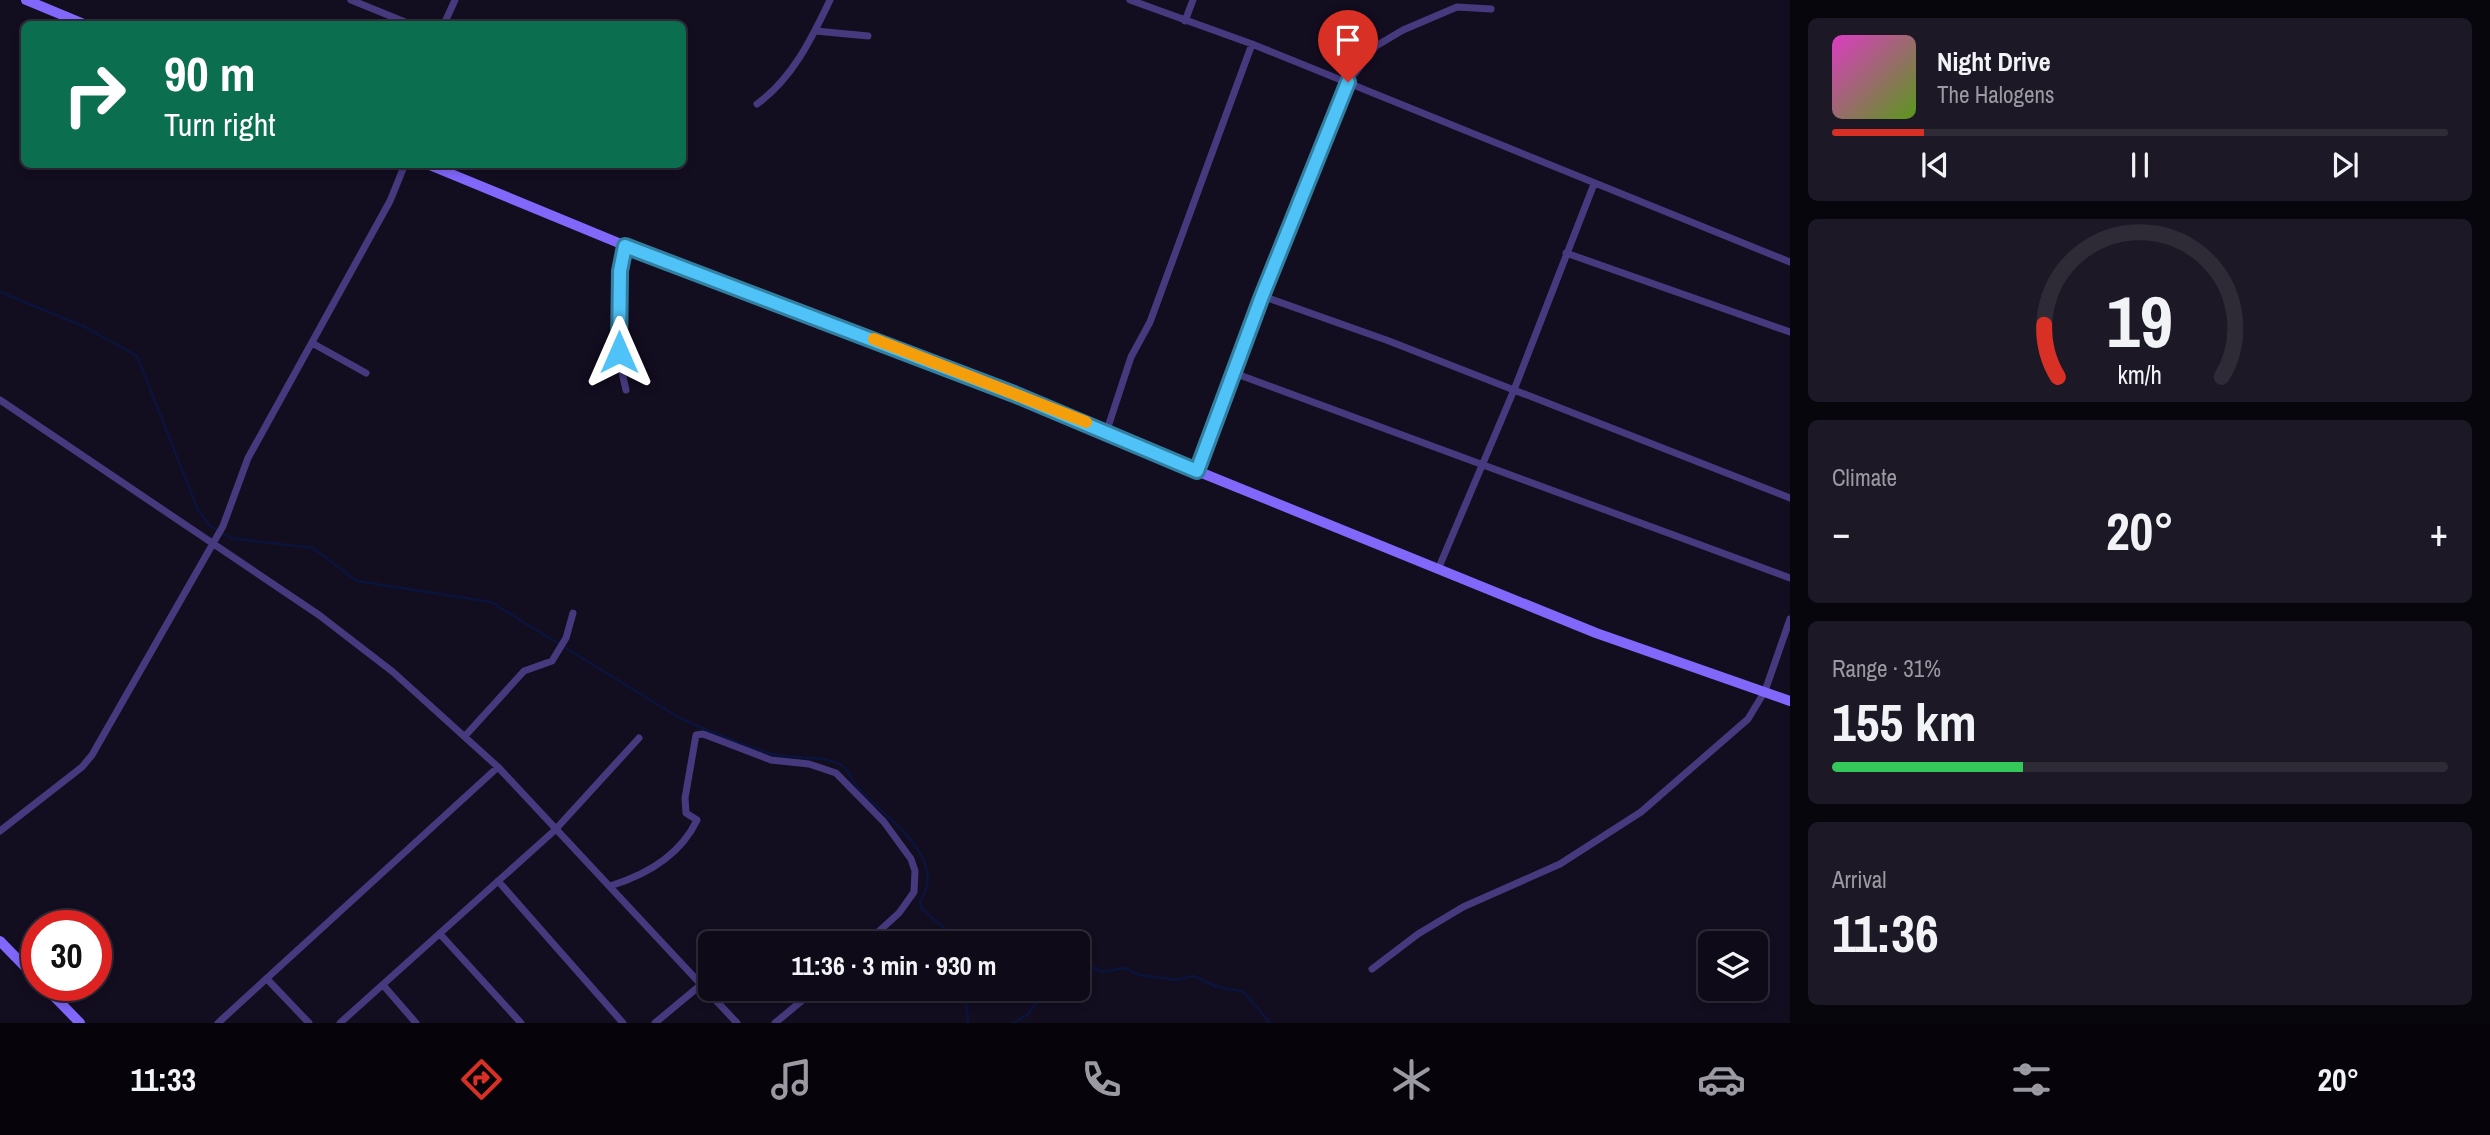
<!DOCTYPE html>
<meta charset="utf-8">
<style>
body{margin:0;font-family:"Archivo Narrow",sans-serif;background:#1c1825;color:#f1f3f6;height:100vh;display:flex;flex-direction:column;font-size:26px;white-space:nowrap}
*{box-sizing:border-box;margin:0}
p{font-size:23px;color:#9b9aa2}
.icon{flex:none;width:38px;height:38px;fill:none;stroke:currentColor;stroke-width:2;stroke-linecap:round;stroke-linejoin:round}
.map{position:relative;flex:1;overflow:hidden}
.details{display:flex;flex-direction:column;gap:18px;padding:18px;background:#08060d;width:700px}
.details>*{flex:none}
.banner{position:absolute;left:21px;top:21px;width:665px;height:147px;border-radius:10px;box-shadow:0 4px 10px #0003,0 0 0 2px #2e2b37;background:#0b6e4f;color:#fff;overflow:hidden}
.tools{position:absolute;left:1698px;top:931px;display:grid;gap:14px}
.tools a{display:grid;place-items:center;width:70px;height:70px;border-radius:10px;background:#0e0a18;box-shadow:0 4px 10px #0003,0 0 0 2px #2e2b37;font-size:35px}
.speed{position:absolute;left:21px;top:910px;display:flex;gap:14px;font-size:35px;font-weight:700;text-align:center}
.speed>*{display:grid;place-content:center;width:91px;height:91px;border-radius:50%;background:#0e0a18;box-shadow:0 4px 10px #0003,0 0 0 2px #2e2b37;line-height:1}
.speed .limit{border:10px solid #d22;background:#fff;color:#111}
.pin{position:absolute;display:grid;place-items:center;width:60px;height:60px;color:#fff;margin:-72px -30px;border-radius:50% 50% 50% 0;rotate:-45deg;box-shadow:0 0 7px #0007}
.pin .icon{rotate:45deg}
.me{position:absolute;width:77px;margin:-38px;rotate:0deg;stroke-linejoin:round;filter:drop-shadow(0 0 5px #0008)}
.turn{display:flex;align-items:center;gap:24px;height:147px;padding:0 28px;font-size:32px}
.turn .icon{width:91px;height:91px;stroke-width:2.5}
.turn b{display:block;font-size:49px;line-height:60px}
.big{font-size:52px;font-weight:700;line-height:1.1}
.details .card{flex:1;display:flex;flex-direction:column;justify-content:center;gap:10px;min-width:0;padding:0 24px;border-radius:10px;background:#1c1825}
.details .dial{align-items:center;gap:0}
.dial svg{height:182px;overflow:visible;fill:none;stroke:#2e2b37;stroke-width:7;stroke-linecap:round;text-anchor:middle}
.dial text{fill:#f1f3f6;stroke:none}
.song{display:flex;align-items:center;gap:21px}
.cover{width:84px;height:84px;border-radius:10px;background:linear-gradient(135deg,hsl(310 70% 55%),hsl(90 70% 35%))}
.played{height:7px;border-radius:4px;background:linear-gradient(90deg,#d93025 15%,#2e2b37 15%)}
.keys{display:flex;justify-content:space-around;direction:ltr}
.heat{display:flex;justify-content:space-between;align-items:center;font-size:38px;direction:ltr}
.charge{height:10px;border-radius:5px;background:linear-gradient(90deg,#34c759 31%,#2e2b37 0)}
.trip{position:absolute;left:698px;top:931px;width:392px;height:70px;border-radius:10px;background:#0e0a18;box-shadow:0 4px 10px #0003,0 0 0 2px #2e2b37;font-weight:700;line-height:70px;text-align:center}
.dock{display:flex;height:112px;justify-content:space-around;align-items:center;background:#06040a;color:#9b9aa2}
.dock .icon{width:49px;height:49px}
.dock .active{color:#d93025}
.dock b{font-size:32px;color:#f1f3f6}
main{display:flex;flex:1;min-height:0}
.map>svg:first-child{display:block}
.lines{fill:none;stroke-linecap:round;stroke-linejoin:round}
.stream{stroke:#0a143c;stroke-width:2.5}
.street{stroke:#47397e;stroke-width:7}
.secondary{stroke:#8267fb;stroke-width:10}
.route-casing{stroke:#337fa1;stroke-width:18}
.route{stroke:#4fc3f7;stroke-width:12}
.slow{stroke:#f59e0b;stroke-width:12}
</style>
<main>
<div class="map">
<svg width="1790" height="1023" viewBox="0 0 1790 1023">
<rect width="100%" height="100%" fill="#130d20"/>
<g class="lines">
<path class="stream" d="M0 292 85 327 137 356 198 510 209 525 230 538 313 548 357 581 491 602 678 717C708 731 740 745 773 754 792 759 825 755 841 765 850 771 852 783 860 790 884 817 950 858 920 901L921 908 961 943
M1078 976 1079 967 1085 964 1103 972 1124 968 1140 975 1176 980 1194 976 1215 986 1244 992 1270 1023
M965 989 968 1023
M1014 1023 1028 1014 1046 989"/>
<path class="street" d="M351 0 410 24
M1130 0 1252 44 1790 262
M1185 21 1193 0
M444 24 455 0
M816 31 868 36
M757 104C792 79 812 38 830 0
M626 246C616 291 614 345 626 390
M1566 253 1790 332
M1262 296 1389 341 1790 498
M312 343 366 373
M1234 373 1790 578
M0 400 319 615 393 672 498 767 737 1023
M1107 430 1131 357 1150 322 1252 44
M1197 471 1262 296 1348 82 1376 46 1403 30 1457 7 1491 9
M1439 567 1514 390 1594 184
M465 736 524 671 552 661 566 638 573 613
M0 831 82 767 92 755 223 526 248 458 390 201 405 164
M498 881 623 1023
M610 886C646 875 680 856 697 820L686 813 685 798 696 735 703 734 771 760 809 764 836 773 884 822 911 859 915 871 914 892 899 913 866 943
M440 934 521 1023
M1372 969 1418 934 1463 907 1560 864 1641 812 1748 719 1765 691 1790 619
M267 979 309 1023
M383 985 416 1023
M218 1023 498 767
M340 1023 555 830 639 738
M655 1023 703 983
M775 1023 816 989"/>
<path class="secondary" d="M26 0 84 24
M427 164 626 246 1107 430 1197 471 1596 633 1790 701
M0 941 37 979
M43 985 80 1023"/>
</g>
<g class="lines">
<g class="route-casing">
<path id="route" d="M619 352 620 271 625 246 1014 394 1197 471 1262 296 1348 82"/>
</g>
<use href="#route" class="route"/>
<path class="slow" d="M874 339 1086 422"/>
</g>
</svg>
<div class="tools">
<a><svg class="icon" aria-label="layers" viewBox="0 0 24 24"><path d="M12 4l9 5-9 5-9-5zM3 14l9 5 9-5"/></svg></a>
</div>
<div class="speed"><div class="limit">30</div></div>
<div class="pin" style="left:1348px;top:82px;background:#d93025"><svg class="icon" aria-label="arrive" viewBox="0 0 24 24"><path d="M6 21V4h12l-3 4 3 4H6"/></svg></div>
<svg class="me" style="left:619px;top:352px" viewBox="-20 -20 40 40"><path d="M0-17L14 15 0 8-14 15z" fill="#4fc3f7" stroke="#fff" stroke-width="4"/></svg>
<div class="trip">11:36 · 3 min · 930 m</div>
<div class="banner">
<div class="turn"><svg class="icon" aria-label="right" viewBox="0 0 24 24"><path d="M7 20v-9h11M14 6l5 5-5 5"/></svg><div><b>90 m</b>Turn right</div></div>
</div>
</div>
<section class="details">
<div class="card">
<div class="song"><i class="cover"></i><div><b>Night Drive</b><p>The Halogens</p></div></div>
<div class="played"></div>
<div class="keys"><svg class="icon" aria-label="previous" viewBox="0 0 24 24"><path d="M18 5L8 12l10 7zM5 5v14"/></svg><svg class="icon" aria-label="pause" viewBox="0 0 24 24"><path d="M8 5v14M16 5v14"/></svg><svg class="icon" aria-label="next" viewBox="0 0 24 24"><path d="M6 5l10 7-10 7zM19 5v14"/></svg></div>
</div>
<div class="card dial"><svg viewBox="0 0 100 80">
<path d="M14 69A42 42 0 1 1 86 69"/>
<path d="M14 69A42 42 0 0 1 8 46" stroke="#d93025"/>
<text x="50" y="56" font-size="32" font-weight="700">19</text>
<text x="50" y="72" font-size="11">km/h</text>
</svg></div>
<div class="card"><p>Climate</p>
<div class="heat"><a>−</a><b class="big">20°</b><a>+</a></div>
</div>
<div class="card"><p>Range · 31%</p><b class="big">155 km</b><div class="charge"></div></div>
<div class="card"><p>Arrival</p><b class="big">11:36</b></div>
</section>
</main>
<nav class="dock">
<b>11:33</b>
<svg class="icon active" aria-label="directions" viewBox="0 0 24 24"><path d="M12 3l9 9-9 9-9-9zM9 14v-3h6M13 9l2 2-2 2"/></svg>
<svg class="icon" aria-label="music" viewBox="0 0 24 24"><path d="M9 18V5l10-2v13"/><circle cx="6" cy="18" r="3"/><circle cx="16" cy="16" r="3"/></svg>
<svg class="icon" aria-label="phone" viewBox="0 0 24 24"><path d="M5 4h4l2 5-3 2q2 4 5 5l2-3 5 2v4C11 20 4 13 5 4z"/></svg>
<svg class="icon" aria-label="climate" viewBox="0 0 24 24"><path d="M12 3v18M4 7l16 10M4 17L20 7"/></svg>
<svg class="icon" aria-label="car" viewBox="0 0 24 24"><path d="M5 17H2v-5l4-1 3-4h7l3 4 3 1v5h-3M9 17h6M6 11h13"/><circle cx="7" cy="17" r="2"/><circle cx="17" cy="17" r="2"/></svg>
<svg class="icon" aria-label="filters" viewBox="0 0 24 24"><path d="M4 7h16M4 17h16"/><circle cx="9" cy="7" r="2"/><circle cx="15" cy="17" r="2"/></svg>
<b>20°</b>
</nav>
